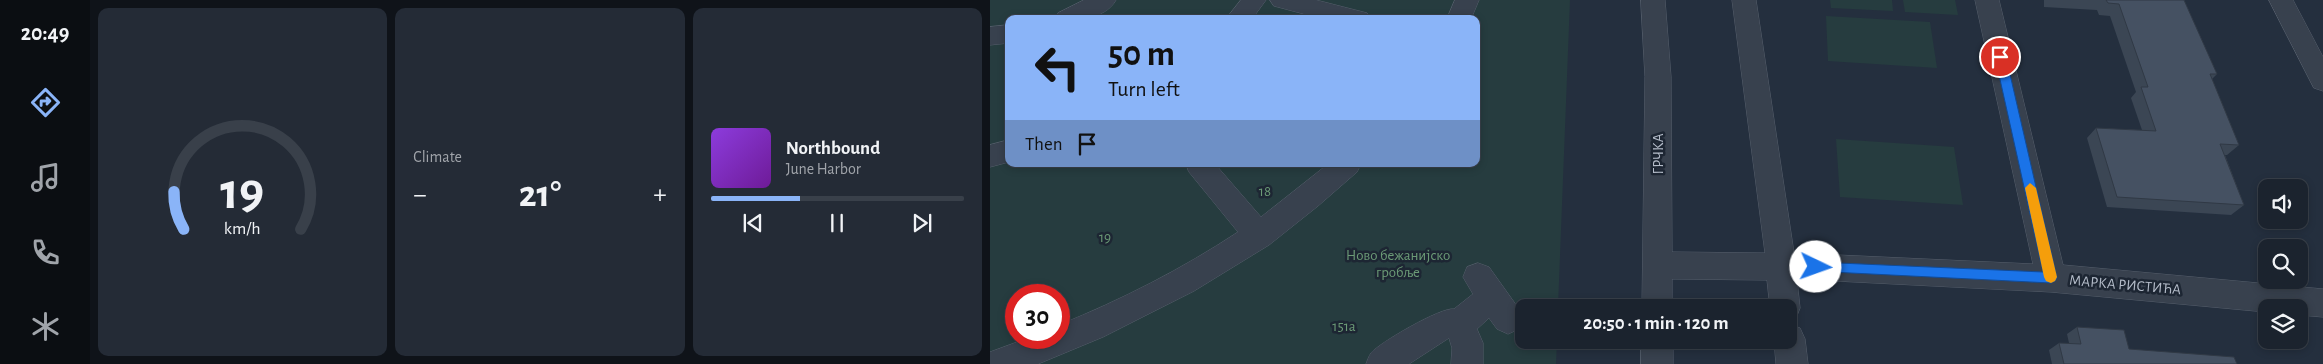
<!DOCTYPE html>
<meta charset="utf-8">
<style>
body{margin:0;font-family:"Alegreya Sans",sans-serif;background:#242b36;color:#f1f3f6;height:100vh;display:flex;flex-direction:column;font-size:19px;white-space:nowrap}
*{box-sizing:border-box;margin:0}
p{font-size:16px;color:#a0a4aa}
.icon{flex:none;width:28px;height:28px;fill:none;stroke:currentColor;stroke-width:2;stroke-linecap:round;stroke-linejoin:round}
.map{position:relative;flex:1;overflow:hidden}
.details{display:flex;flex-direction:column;gap:8px;padding:8px;background:#0f1319;width:900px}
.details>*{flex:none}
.banner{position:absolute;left:15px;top:15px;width:475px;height:152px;border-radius:10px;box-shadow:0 2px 8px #0003,0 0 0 1px #39404a;background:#8ab4f8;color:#111;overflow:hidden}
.tools{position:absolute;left:1268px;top:179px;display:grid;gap:10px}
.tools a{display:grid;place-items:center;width:50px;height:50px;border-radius:10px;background:#1b232e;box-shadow:0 2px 8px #0003,0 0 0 1px #39404a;font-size:25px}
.speed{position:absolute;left:15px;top:284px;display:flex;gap:10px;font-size:25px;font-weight:700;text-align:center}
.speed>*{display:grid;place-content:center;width:65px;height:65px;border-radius:50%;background:#1b232e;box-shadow:0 2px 8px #0003,0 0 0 1px #39404a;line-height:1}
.speed .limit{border:8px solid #d22;background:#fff;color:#111}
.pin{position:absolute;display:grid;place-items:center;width:42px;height:42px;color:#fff;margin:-21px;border:2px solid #fff;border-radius:50%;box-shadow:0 1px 5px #0007}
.me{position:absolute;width:55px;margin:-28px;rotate:93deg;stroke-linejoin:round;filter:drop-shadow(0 0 4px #0008)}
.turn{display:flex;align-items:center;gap:18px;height:105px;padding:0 20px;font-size:22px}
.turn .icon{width:65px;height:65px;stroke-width:2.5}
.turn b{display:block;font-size:35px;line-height:42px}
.then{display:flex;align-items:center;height:48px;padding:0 20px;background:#0003;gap:10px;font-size:19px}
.big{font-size:38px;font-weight:700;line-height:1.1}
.details .tile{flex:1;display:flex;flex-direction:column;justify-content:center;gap:8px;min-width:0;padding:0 18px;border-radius:10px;background:#242b36}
.details .dial{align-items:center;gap:0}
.dial svg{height:130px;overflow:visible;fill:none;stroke:#39404a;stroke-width:7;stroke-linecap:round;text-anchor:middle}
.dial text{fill:#f1f3f6;stroke:none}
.song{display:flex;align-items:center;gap:15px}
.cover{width:60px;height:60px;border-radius:8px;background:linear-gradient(135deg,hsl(270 70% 55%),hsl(280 70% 35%))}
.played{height:5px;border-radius:2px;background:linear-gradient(90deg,#8ab4f8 35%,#39404a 35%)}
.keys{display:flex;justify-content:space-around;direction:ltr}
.heat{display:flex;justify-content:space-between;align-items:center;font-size:28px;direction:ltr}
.details .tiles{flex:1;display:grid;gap:8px;grid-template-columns:repeat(3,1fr)}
.trip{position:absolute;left:525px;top:299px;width:282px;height:50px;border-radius:10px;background:#1b232e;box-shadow:0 2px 8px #0003,0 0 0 1px #39404a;font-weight:700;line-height:50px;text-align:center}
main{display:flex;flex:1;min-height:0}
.dock{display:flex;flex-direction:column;width:90px;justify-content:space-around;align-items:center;background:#0b0e12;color:#a0a4aa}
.dock .icon{width:35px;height:35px}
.dock .on{color:#8ab4f8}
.dock b{font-size:22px;color:#f1f3f6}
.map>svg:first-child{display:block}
.green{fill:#263c3f;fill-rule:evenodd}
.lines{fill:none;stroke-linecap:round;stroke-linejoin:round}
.minor-casing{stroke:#565f6c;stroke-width:1}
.minor{fill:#38414e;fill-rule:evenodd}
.wall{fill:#3b4654}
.building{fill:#455162;stroke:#303945}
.route{fill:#1a73e8;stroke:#114b97}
.slow{fill:#f59e0b}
.labels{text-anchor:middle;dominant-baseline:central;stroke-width:5;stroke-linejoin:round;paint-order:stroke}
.street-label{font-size:15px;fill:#b4bcc9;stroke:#1d2633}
.park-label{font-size:15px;fill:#6b9a76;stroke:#1d2633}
</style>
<main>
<nav class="dock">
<b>20:49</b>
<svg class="icon on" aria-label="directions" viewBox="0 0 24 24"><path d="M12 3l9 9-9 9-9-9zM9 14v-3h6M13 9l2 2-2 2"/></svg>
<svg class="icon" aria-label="music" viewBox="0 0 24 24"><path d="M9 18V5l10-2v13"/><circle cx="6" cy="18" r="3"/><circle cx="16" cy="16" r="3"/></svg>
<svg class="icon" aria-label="phone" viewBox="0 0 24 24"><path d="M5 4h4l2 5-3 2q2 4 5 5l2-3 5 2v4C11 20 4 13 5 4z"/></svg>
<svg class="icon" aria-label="climate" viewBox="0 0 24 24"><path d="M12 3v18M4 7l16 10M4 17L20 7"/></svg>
</nav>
<section class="details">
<div class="tiles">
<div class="tile dial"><svg viewBox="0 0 100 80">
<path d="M14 69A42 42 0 1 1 86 69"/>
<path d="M14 69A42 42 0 0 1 8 46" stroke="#8ab4f8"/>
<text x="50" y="56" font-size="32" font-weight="700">19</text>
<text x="50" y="72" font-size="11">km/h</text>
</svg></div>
<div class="tile"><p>Climate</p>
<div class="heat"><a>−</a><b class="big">21°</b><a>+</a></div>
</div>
<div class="tile">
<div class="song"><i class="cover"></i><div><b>Northbound</b><p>June Harbor</p></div></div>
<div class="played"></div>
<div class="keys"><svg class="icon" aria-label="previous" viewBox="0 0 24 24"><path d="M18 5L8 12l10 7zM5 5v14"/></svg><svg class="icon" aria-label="pause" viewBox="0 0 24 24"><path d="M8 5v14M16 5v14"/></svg><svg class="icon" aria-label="next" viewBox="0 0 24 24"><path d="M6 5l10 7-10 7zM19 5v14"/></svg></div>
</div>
</div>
</section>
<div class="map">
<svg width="1333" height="364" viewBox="0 0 1333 364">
<rect width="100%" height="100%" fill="#242f3e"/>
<path class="green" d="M0 0H580L568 307 534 308V340H567L566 364H0ZM19 19H486V164H19ZM26 295H69V338H26Z
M840 0H902L903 11 841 8Z
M913 0H965L968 15 915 12Z
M836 16 940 22 947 68 838 61Z
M846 139 964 147 973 205 850 197Z"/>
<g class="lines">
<g class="minor-casing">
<path id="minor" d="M94 0H126C114 21 85 19 64 19L68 13Z
M251 0H276L262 19H236Z
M280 0H326L377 13 381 19H333L284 6Z
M465 0H489L481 19H457Z
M651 0H675L681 77 682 252 775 253 742 0H766L804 253 1043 264 985 0H1009L1073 265 1333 289V317L1309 315V308H1276V312L1061 292 826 280H807L810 308 806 318 799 321V308H780L777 280 682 279V308H652L655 77Z
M1279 0H1303L1333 57V91L1324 88Z
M19 25V43L0 45V27Z
M19 140V162L0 167V145Z
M196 164H225L271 217 338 164H371L367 172 328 206 279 245 204 291 113 337 48 364H0V352L38 338H69V325C131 300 192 269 248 232L199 172Z
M488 263 499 267 529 309 533 319 529 329 518 334 507 329 499 318 487 329 493 343V364H461L462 348 459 338 419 364H376C377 361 379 356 381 353 389 343 451 307 464 309L483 294 473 277 477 267Z
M799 324 810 328 815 339 818 364H786L784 340H799Z
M651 340H683V364H651Z"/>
</g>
<use href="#minor" class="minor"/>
</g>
<path class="wall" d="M1054 0H1194L1227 74 1222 79 1249 145 1237 155H1235L1254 205 1241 215 1117 207 1097 138 1106 128 1152 130 1141 98 1146 92 1120 16 1109 15 1107 10 1054 7Z
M1087 327 1139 349 1247 364H1062L1059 350 1069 343H1079L1077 334Z"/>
<path class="building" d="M1116 0H1194L1227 74H1220L1249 145 1230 144 1254 205 1127 197 1106 128 1166 131 1151 87H1158L1129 4 1118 3Z
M1087 327 1134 330 1139 349 1244 357 1247 364H1074L1069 343 1091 344Z"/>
<path class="route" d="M1010 53 1016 57 1067 278 1065 281 1061 283 821 271 820 267 821 263 826 262 1053 272 1005 57Z"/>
<path class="slow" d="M1040 183 1046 188 1067 277 1065 281 1061 283 1056 281 1054 277 1035 188Z"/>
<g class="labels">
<g class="street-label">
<text transform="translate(668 154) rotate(-90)">ГРЧКА</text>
<text transform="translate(1135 285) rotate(5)">МАРКА РИСТИЋА</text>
</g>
<g class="park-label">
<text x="275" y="191">18</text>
<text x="115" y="237">19</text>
<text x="408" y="255">Ново бежанијско<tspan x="408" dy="17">гробље</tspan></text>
<text x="354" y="326">151a</text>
</g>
</g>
</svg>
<div class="tools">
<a><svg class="icon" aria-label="sound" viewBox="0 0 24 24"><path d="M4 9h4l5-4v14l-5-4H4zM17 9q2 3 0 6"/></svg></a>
<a><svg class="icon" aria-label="search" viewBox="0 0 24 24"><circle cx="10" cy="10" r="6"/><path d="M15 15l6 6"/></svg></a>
<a><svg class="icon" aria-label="layers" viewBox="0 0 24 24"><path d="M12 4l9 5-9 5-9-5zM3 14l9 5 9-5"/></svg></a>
</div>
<div class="speed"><div class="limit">30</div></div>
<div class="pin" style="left:1010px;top:57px;background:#d93025"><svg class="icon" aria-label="arrive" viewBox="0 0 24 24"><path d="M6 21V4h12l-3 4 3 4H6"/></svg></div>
<svg class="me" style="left:826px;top:267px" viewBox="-20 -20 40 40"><circle r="19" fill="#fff"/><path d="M0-13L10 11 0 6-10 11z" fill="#1a73e8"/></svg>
<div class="trip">20:50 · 1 min · 120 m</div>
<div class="banner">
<div class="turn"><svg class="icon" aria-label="left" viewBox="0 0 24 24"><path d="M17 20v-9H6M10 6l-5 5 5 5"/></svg><div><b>50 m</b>Turn left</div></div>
<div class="then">Then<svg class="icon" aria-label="arrive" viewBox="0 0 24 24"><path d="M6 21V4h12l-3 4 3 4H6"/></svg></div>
</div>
</div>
</main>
